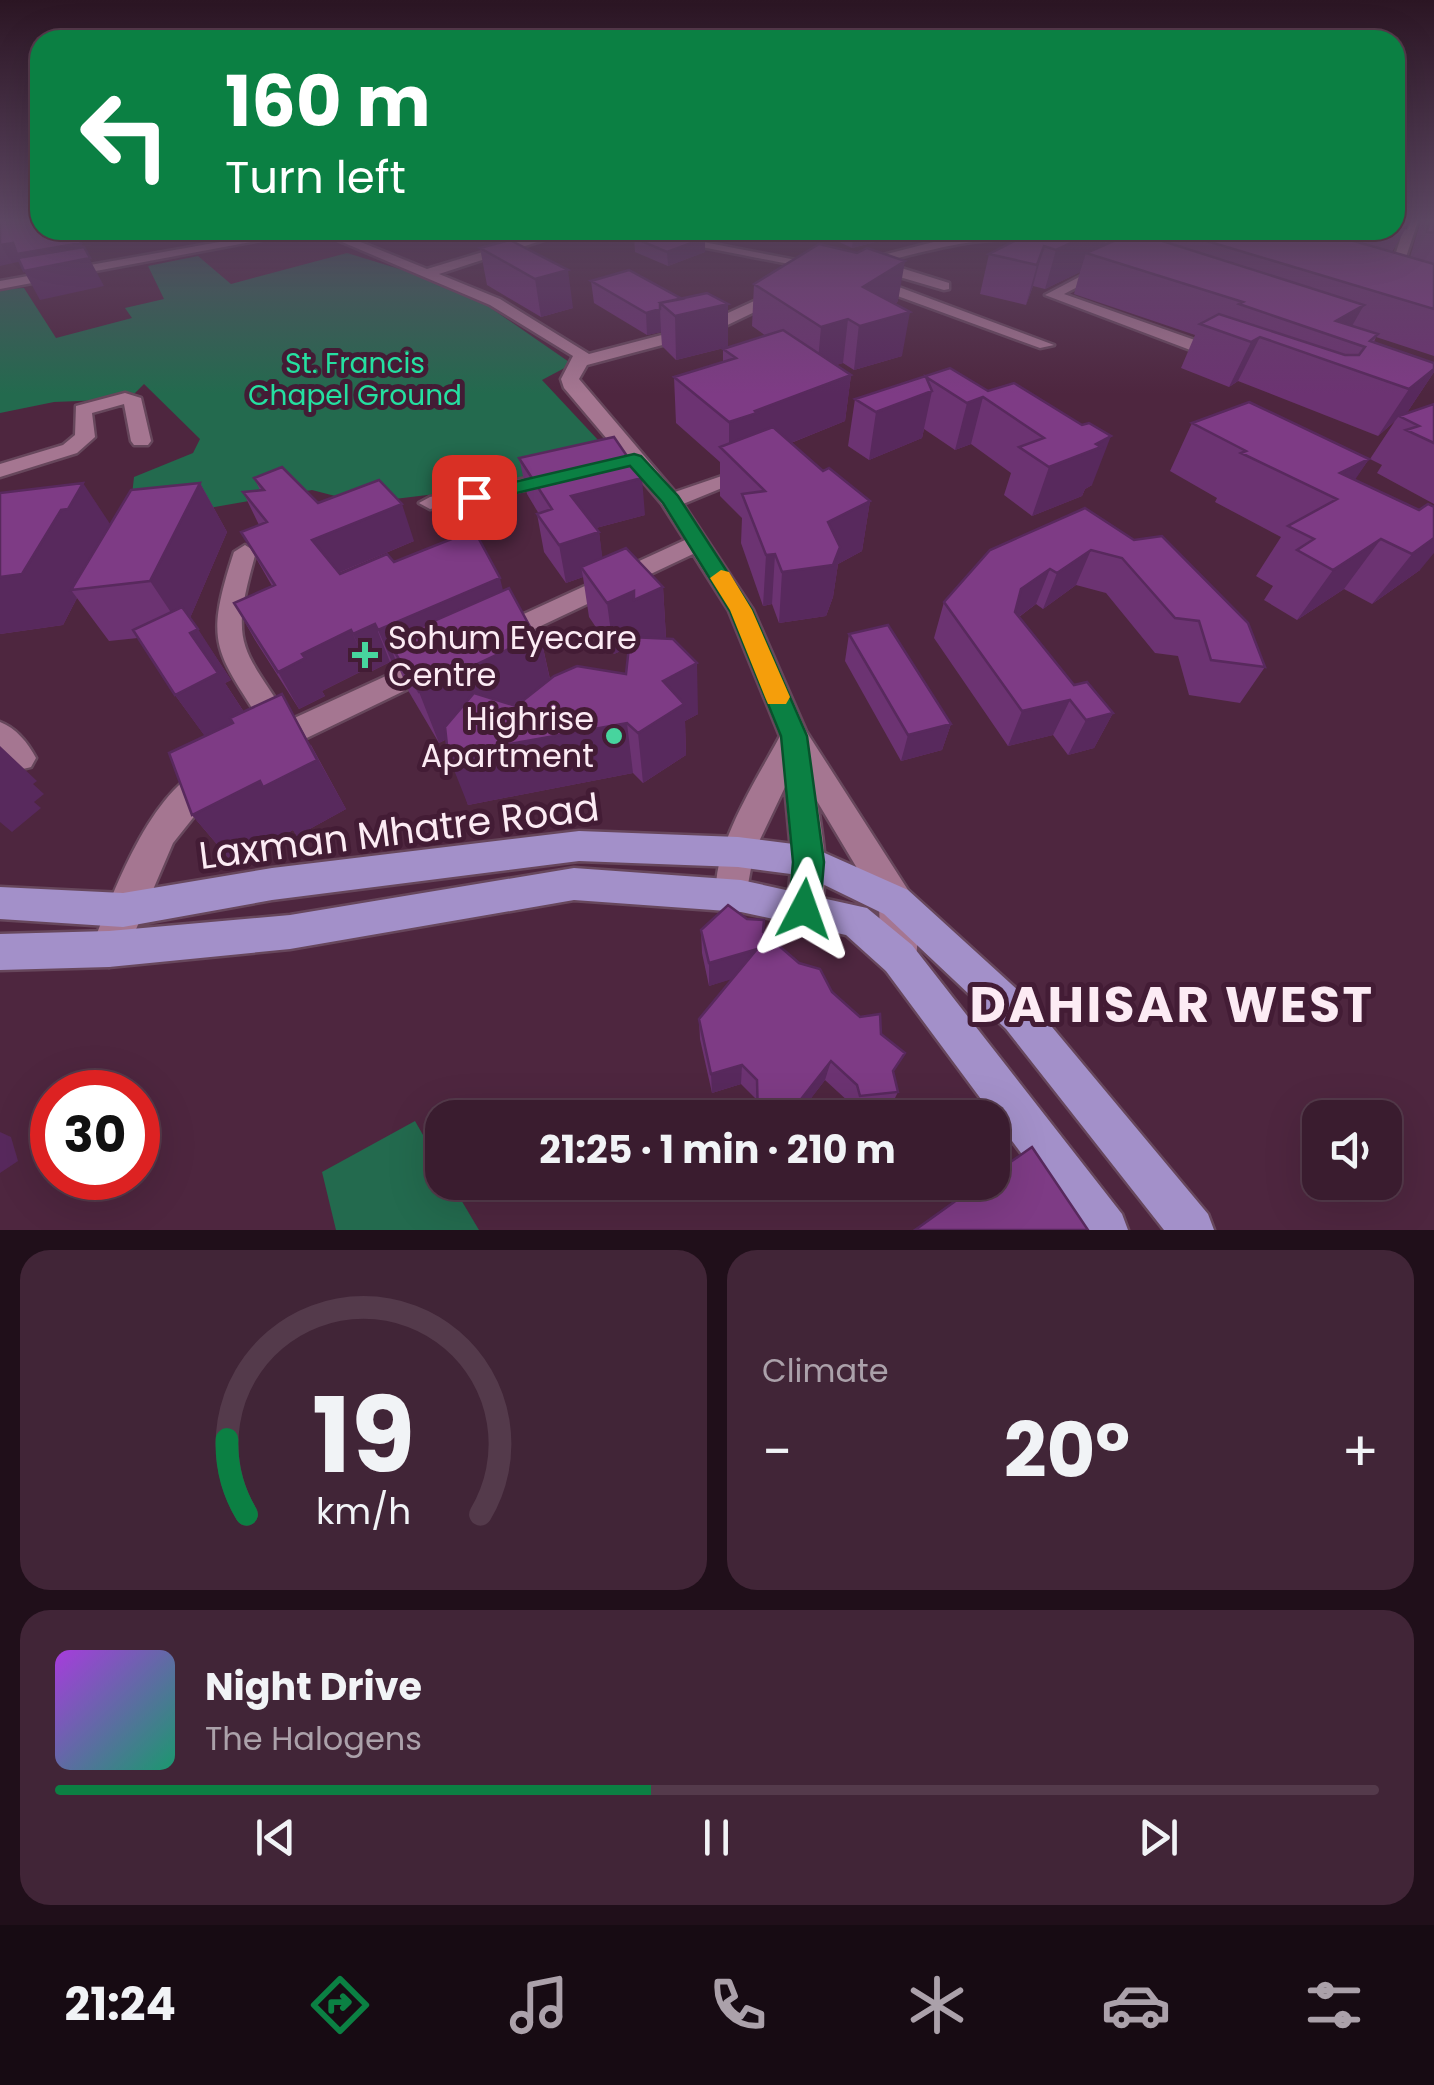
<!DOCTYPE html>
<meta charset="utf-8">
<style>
body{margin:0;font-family:Poppins,sans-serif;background:#412537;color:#f1f3f6;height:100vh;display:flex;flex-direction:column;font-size:38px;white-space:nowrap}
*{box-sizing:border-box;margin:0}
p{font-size:32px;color:#aba1aa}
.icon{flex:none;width:55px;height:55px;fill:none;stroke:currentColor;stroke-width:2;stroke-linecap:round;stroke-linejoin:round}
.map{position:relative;height:1230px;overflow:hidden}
.drawer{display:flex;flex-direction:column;gap:20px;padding:20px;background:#200f1a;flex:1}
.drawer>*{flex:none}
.hud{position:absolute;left:30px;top:30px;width:1375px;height:210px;border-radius:30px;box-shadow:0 10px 40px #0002,0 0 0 2px #543a4b;background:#0b8043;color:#fff;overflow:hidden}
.tools{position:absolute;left:1302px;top:1100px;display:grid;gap:20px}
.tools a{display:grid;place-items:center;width:100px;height:100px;border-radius:20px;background:#3a1c2f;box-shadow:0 10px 40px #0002,0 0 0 2px #543a4b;font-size:50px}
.speed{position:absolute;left:30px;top:1070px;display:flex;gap:20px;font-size:50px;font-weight:700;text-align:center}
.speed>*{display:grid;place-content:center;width:130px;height:130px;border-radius:50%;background:#3a1c2f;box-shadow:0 10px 40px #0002,0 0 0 2px #543a4b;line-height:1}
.speed .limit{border:15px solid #d22;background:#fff;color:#111}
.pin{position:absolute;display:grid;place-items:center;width:85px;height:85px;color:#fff;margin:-42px;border-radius:20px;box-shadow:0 5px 15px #0006}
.me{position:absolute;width:110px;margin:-55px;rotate:4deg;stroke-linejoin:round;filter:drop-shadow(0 0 8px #0008)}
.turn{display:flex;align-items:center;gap:35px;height:210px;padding:0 30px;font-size:45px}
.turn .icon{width:130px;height:130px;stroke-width:2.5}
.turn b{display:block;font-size:70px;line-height:85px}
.big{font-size:75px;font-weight:700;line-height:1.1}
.drawer .card{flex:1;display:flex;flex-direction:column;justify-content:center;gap:15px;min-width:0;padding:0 35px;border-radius:30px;background:#412537}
.drawer .dial{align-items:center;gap:0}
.dial svg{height:260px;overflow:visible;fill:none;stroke:#543a4b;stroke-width:7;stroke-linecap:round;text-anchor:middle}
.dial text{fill:#f1f3f6;stroke:none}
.song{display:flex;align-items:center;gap:30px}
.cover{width:120px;height:120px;border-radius:15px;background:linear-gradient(135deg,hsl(280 70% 55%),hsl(160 70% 35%))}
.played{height:10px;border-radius:5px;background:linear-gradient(90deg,#0b8043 45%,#543a4b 45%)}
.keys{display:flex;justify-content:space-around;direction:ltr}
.heat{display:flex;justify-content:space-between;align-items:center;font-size:55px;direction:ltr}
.drawer .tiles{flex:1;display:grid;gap:20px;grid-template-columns:1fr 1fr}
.card:last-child{grid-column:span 2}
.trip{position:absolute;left:425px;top:1100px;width:585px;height:100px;border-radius:30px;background:#3a1c2f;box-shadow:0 10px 40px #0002,0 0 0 2px #543a4b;font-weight:700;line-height:100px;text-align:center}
.dock{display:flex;height:160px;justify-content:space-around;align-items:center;background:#170b13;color:#aba1aa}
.dock .icon{width:70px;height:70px}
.dock .selected{color:#0b8043}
.dock b{font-size:45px;color:#f1f3f6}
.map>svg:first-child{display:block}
.green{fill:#236a4e}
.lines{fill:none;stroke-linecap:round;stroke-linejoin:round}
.minor-casing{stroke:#67475c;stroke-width:5}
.major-casing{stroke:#67475c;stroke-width:5}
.minor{fill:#a57691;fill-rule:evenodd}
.major{fill:#a390c9;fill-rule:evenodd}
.wall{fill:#6c3372}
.shaded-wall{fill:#58295d}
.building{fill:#7e3b85;stroke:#58295d;stroke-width:2.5}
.route{fill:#0b8043;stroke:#07532c;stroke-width:2.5}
.slow{fill:#f59e0b}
.poi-dot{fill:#47d49e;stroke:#431c35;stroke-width:4}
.labels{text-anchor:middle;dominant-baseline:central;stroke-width:10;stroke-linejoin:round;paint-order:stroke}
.far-park-label{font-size:28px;fill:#25e0a1;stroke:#431c35}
.poi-label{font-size:32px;fill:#fcebf4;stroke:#431c35;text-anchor:start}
.near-street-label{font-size:38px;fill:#fcebf4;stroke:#431c35}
.near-district-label{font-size:50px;font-weight:bold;letter-spacing:2.5px;fill:#fcebf4;stroke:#431c35}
</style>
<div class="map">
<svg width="1434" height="1230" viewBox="0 0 1434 1230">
<rect width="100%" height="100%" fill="#4e263f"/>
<path class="green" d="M347 253 462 288 572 364 542 380 613 456 460 491 362 503 312 490 129 522 134 477 193 453 200 439 144 384 129 399 54 402 0 413V289L24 288 56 338 132 318 125 308 164 299 148 266 198 256 231 284Z
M415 1121 442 1168V1182L451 1183 479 1230H336L322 1172Z"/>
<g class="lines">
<g class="minor-casing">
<path id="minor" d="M1406 221H1418L1397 284 1385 287Z
M287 230H331L427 269 555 230H574L439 274 500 299 589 354 704 324 774 292H784V298L715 331 587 365 579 379 675 492 751 466 761 472 683 504 753 610 806 731 908 890C918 912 921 949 912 971L899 976 886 971 881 958 879 905 817 801C823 840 832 883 816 921L804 926 792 921 787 909 792 861 785 787 754 852 744 906 732 911 720 906C701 864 759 776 780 736L729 611 693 554 509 641H491L487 635 491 629 685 540 662 504 564 388 561 379 573 356 490 305 314 230 0 289V281Z
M614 230H641L827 266 820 270Z
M925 230 1027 232 1065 241 1059 245C998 230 942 247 882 262L949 283V289L944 290 852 263 949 238Z
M1102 265 1114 268 1064 294 1226 351V359H1214L1045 295Z
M862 277H872L1054 345 1040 348 862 283Z
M125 393 141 398 151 441 148 445H134L131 441 124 404 92 413 95 437 77 453 0 477V464L63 445 75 435 76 406Z
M557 472 567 478 564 482 430 509 419 503 430 497Z
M245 545 256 552C230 645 239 643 290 720L423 659H441L445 666 441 673 284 749 274 753 264 749 259 741 267 731C216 650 203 647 234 552Z
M0 722C16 728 28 743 36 758L31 767C16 772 10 766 0 754Z
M209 766 220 770 224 779 173 843 122 962 109 967 96 962 91 949C112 896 151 786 209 766Z"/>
</g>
<g class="major-casing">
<path id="major" d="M579 831 738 837 809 846 908 890 1032 1003 1208 1214 1214 1230H1164L1006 1029 884 914 806 876 738 867 579 861 272 900 123 927 0 919V887L123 893 272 868Z
M574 868 741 880 867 908 912 945 1122 1214 1128 1230H1078L886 971 846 935 741 912 574 900 290 949 109 967 0 970V934L109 931 290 915Z"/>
</g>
<use href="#minor" class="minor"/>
<use href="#major" class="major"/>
</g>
<path class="wall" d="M1395 221 1406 228 1392 252 1410 257 1421 221H1434V356L1376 337 1374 342 1434 363V372L1408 411 1403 415 1434 404V504L1377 473 1382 465 1370 459 1395 421 1378 436 1238 381 1229 387 1181 368 1195 335 1074 294 1080 272 1045 289 1033 286 1026 305 980 294 989 254 1027 235 1028 230H1395Z
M654 230H761L730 242 700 237 705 252 668 266 635 252 634 238Z
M814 230H922L852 248Z
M510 240 573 308 541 317 487 285 480 248Z
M857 253 898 301 895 304 902 356 854 370 843 363 836 365 851 375 845 421 791 443 823 471 870 501 862 551 838 564 833 597 826 616 779 623 772 604 763 606 741 543 742 518 720 496V462L676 423 674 377 723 362V349L766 336 752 326 754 284Z
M591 281 682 299 728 304V347L676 360 662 346 661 332 647 335 594 303Z
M950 368 988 391 1014 383 1092 485 1085 489 1082 496 1032 516 1004 495 1011 473 971 444 955 450 924 429 922 438 869 460 848 446 855 399Z
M1192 423 1369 459 1354 480 1419 510 1420 570 1372 604 1344 589 1297 620 1264 600 1273 586 1256 576 1281 537 1215 502 1217 498 1170 471Z
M519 458 645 515 596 528 599 532 602 558 663 587 666 638 698 714 685 721 686 755 643 783 633 773 468 805 447 739 439 743 409 692 398 666 394 667 390 662 370 672 368 668 322 691 325 696 299 709 255 640 234 603 272 586 241 532 259 525 243 492 260 490 254 478 414 541 339 573 340 574 394 562 503 591 534 634H540L550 679 626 674 629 647 614 654 589 617 583 577 566 583 544 552 537 514H539L527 494Z
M200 483 227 532 190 618 231 680 225 683 244 712 311 745 346 809 297 836 293 830 233 863 192 815 205 736 175 695 138 638 109 641 77 598 63 625 0 634V493L110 524Z
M1085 508 1265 667 1240 703 1189 695 1178 656 1155 653 1106 593 1076 585 1043 609 1036 604 1019 617 1074 685 1113 713 1094 748 1068 755 1053 735 1008 746 934 638 944 602Z
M849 634 951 724 942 750 901 761 845 661Z
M701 930 763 932 881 1034 898 1092 889 1110 852 1114 850 1103 825 1080 801 1111 803 1118H756L755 1098 741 1084 712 1093 700 1039 699 1019 733 978 709 986 702 953Z"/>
<path class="shaded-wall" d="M134 230H178L138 238Z
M490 230H520L519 233 492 238Z
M730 230H761L730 242Z
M854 230H922L852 248Z
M1099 230H1109L1100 258 1086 253 1080 272 1045 289 1056 250Z
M705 238V252L668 266 667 252Z
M13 243H81L104 286 40 300 24 271 22 261 0 266V245Z
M1044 246 1033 286 1026 305 1037 265Z
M905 261 898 301 864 325 910 312 902 356 854 370 863 287Z
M568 270 573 308 541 317 535 279Z
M728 304V347L676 360 675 316Z
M1364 305 1344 340 1336 321Z
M660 309 661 332 647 335 646 313Z
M848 319 843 363 817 371 821 327Z
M1260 337 1238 381 1229 387 1251 342Z
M1434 369V372L1408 411 1401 417 1399 416 1395 421 1378 436 1409 389Z
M851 375 845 421 756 457 729 456V422Z
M932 391 922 438 869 460 876 412Z
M983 397 971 444 955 450 967 403Z
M1111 436 1092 485 1085 489 1082 496 1032 516 1049 467Z
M1369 459 1336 508 1340 473Z
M642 478 645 515 577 533 571 496Z
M83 483 116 533 71 590 77 598 63 625 0 634V577L61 510Z
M200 483 227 532 184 632 150 581Z
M870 501 862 551 838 564 833 597 826 616 779 623 782 572 828 522Z
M402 504 414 541 328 577 312 540Z
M599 532 604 569 581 567 583 577 566 583 559 545Z
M1434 538V553L1420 570 1372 604 1412 554Z
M1381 539 1344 589 1297 620 1333 570Z
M1091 550 1076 585 1043 609 1057 573Z
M775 554 772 604 763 606 766 555Z
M1050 569 1036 604 1009 624 1021 589Z
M500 578 509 615 388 641 398 666 394 667 378 630Z
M663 587 666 638 638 643 614 654 607 603 634 591Z
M375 624 390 662 370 672 353 634Z
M198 629 231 680 225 683 251 723 212 746 175 695 190 633Z
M351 630 368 668 322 691 325 696 299 709 278 672 302 654Z
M540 634 551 685 439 743 419 692Z
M697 663 698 714 685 721 686 755 643 783 638 733 663 681Z
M282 694 346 809 297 836 293 830 233 863 192 815Z
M1070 700 1053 735 1008 746 1022 711Z
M1113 713 1094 748 1068 755 1086 720Z
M627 723 633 773 468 805 448 755Z
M951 724 942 750 901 761 908 735Z
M0 746 37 781 33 784 44 794 34 802 41 808 12 832 0 822Z
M757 949 756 972 709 986V963Z
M831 1061 825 1080 796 1118 798 1103Z
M742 1065 741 1084 712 1093 711 1074Z
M0 1132 11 1137 18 1161 0 1173Z"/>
<path class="building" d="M0 221H40V230H74L81 243 17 254 13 243 0 245Z
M1395 221H1409L1406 228 1395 226Z
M1430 221H1434V233L1427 232Z
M655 230H662L705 238 667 252 634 238Z
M1036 230H1099L1056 250 1044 246 1037 265 989 254Z
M1170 230H1289L1354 241 1434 264V309Z
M1360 230H1388L1386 235Z
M1134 232 1364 305 1336 321 1378 334 1370 341 1434 363V369L1409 389 1260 337 1251 342 1200 324 1219 314 1345 355H1359L1365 347 1239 304 1243 302 1086 253Z
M510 240 568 270 535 279 480 248Z
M819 244 857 253 867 248 905 261 863 287 910 312 860 326 848 319 821 327 754 284Z
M84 247 90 258 24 271 18 258Z
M629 270 682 299 660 303V309L646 313 591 281Z
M707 293 728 304 675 316 660 303Z
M783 330 851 375 755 411 757 413 729 422 674 377 736 358 723 349Z
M950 368 988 391 1014 383 1082 425 1089 423 1111 436 1096 444 1101 447 1049 467 1019 447 1044 438 983 397 967 403 926 377 932 391 876 412 855 399Z
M1249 402 1369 459 1340 473 1419 510 1428 504 1434 507V538L1412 554 1381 539 1333 570 1297 550 1314 539 1288 526 1337 499 1241 453 1246 451 1192 423Z
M1434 404V443L1406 430 1419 426 1399 416Z
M773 427 823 471 829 468 870 501 828 522 840 547 833 565 782 572 775 554 766 555 742 494 765 491 720 447Z
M614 437 642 478 571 496 599 532 559 545 537 514 552 509 519 458Z
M282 467 318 503 379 480 402 504 312 540 340 574 387 554 394 562 474 530 500 578 378 630 375 624 353 634 351 630 302 654 305 658 278 672 234 603 275 585 241 532 267 522 243 492 264 490 254 478Z
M83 483 68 509 61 510 22 574 0 577V493Z
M200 483 150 581 71 590 131 490Z
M1085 508 1134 540 1162 536 1248 623 1265 667 1211 660 1199 621 1175 618 1122 558 1091 550 1057 573 1050 569 1021 589 1015 612 1074 685 1087 682 1113 713 1086 720 1070 700 1022 711 944 602 990 550Z
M626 548 663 587 634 600V591L607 603 581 567Z
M509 588 534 634H540L419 692 388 641Z
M182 607 198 629 190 633 218 673 175 695 133 630Z
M888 625 951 724 908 735 849 634Z
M630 637 673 639 697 663 663 681 684 704 638 733 627 723 448 755 445 727 474 693 516 706 554 676 577 666 626 674Z
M282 694 317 760 263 787 260 781 192 815 169 753 233 723 230 718Z
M728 905 747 919 764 920 763 932 799 963 820 969 832 992 860 1017 880 1014 881 1034 905 1053 893 1071 898 1092 860 1096 857 1085 831 1061 798 1103 803 1117 758 1118 757 1080 742 1065 711 1074 699 1019 757 949 709 963 701 930Z
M1032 1147 1088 1230H915L982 1182H992V1175Z"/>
<linearGradient id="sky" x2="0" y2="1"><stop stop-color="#2b1523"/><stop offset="0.56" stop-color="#5d4763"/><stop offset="1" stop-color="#5d4763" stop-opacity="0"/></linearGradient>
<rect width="1434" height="394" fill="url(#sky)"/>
<path class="route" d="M634 454 641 456 678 496 752 610 807 736 824 862 820 909 816 920 804 924 793 920 789 909 793 862 781 736 730 611 663 503 630 466 474 503 464 497 467 493Z"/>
<path class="slow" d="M721 570 729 572 752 610 790 697 786 704H768L765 697 730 610 710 578Z"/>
<g class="poi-dot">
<path d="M360 640h10v10h10v10h-10v10h-10v-10h-10v-10h10z"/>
<circle cx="614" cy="736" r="10"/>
</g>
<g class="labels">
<g class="far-park-label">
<text x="355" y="363">St. Francis<tspan x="355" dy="32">Chapel Ground</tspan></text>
</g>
<g class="poi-label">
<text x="388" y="637">Sohum Eyecare<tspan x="388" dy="37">Centre</tspan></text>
<text x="594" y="718" text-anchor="end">Highrise<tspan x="594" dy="37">Apartment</tspan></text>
</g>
<g class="near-street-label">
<text transform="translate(399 831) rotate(-7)">Laxman Mhatre Road</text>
</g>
<g class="near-district-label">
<text x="1172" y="1004">DAHISAR WEST</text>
</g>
</g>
</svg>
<div class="tools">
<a><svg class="icon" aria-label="sound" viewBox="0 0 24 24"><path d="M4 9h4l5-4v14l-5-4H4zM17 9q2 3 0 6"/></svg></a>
</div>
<div class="speed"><div class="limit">30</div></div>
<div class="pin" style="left:474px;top:497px;background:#d93025"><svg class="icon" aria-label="arrive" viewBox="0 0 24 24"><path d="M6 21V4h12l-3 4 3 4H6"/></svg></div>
<svg class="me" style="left:804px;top:909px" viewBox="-20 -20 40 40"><path d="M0-17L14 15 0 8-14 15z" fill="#0b8043" stroke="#fff" stroke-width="4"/></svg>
<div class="trip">21:25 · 1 min · 210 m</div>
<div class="hud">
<div class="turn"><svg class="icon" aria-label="left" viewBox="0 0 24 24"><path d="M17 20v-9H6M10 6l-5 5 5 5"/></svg><div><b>160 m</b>Turn left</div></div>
</div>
</div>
<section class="drawer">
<div class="tiles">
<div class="card dial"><svg viewBox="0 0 100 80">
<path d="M14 69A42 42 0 1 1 86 69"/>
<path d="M14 69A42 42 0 0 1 8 46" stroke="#0b8043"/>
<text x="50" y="56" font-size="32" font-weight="700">19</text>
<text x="50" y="72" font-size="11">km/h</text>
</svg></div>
<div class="card"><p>Climate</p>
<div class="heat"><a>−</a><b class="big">20°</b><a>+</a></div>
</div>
<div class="card">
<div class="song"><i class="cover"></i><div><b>Night Drive</b><p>The Halogens</p></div></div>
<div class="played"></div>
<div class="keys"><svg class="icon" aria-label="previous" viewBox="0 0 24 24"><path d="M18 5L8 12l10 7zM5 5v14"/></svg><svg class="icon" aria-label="pause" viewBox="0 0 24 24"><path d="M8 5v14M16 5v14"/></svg><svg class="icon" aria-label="next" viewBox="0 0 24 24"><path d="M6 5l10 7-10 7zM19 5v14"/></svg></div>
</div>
</div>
</section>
<nav class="dock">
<b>21:24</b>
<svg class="icon selected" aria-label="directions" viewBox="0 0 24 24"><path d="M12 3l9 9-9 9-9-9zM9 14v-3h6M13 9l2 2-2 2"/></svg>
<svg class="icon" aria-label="music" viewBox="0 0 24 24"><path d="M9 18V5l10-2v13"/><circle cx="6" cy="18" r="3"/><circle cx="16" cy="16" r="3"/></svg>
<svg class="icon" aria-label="phone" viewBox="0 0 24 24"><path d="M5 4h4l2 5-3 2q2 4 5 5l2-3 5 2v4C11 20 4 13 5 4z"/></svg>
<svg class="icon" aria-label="climate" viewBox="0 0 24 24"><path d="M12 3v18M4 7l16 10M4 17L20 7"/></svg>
<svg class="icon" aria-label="car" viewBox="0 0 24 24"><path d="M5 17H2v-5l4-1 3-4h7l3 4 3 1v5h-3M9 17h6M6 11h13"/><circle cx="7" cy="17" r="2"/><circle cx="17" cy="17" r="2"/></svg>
<svg class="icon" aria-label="filters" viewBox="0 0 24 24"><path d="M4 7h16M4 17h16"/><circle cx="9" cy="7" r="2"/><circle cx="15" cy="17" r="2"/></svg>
</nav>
